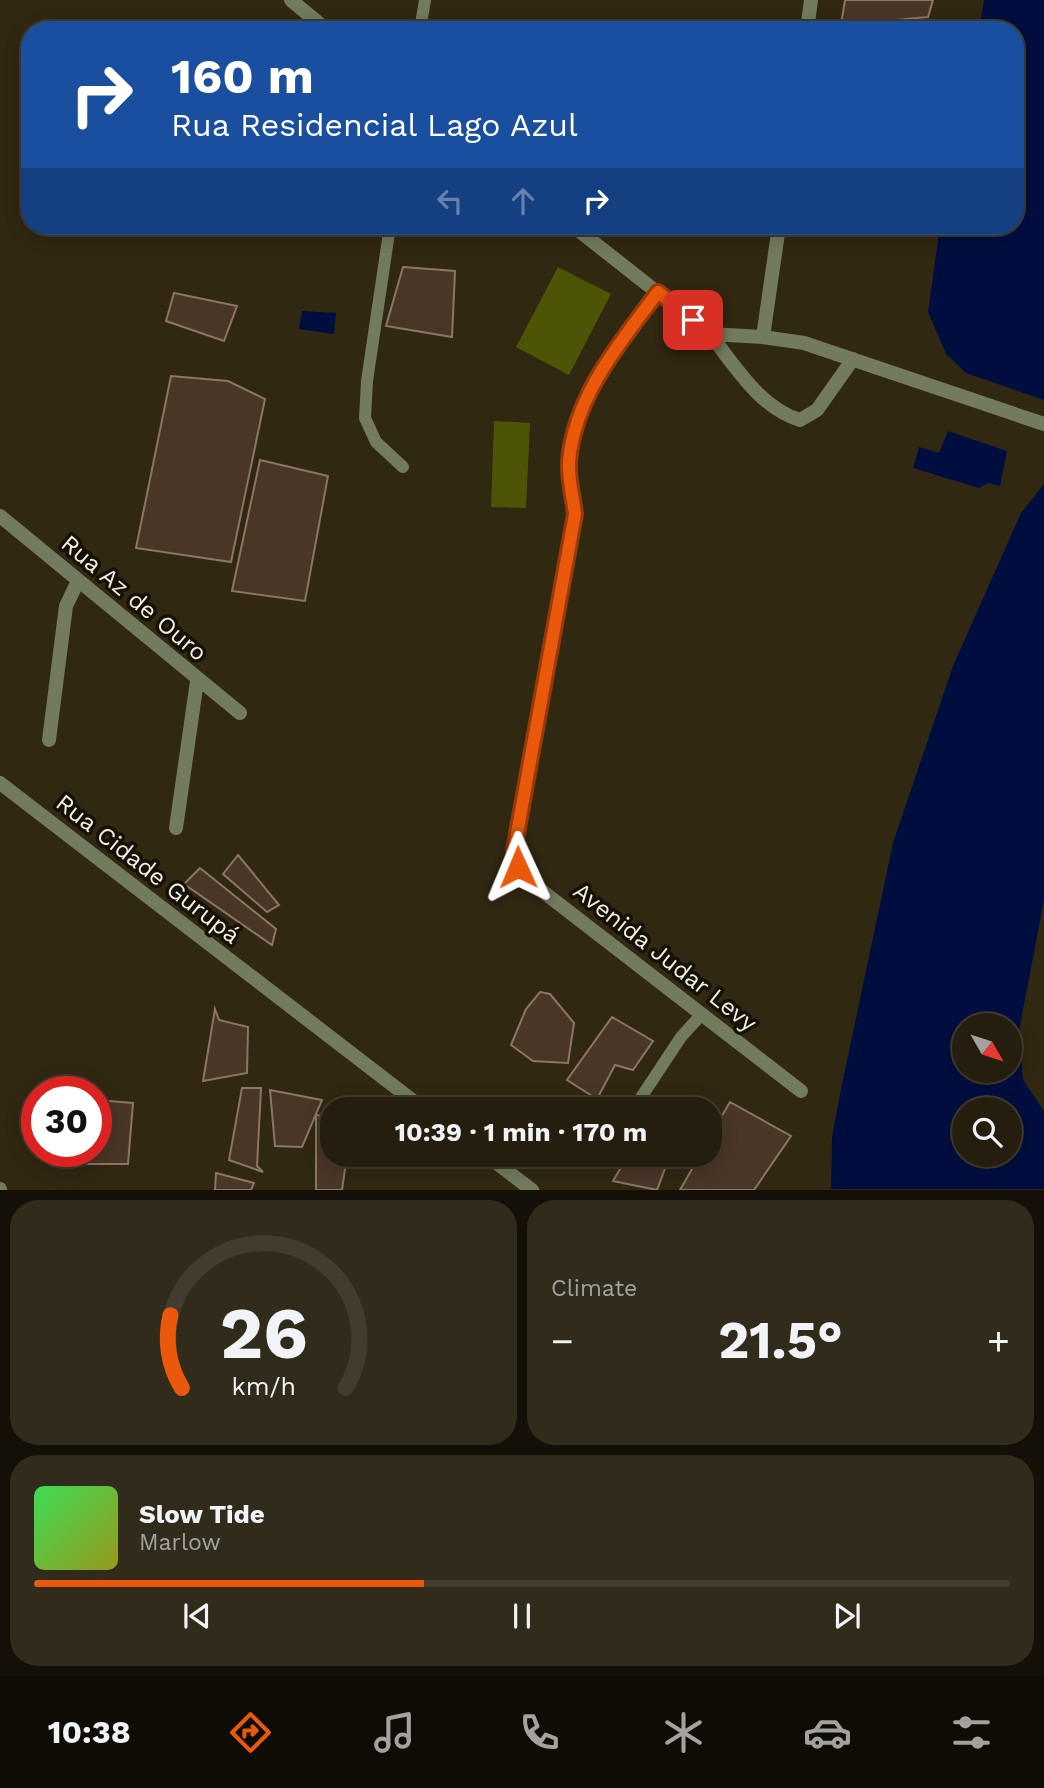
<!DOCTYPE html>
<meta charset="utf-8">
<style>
body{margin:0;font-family:"Work Sans",sans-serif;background:#312b1c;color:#f1f3f6;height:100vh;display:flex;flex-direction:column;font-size:26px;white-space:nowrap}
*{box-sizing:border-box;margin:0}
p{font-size:23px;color:#a3a29e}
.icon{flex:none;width:38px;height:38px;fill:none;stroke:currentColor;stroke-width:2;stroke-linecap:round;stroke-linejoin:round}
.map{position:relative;height:1190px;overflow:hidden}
.details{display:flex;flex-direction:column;gap:10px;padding:10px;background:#141008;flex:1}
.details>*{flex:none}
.guide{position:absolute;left:21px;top:21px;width:1003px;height:214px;border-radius:28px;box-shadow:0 4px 18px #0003,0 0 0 2px #423c2e;background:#1a4fa0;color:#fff;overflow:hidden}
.needle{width:46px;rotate:129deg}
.buttons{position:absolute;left:952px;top:1013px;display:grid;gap:14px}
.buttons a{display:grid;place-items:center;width:70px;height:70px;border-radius:50%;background:#251e0e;box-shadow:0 4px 18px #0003,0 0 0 2px #423c2e;font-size:35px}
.speed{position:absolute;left:21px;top:1076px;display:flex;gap:14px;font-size:35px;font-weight:700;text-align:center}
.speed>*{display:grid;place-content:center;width:91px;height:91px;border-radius:50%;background:#251e0e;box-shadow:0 4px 18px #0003,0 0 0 2px #423c2e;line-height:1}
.speed .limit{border:10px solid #d22;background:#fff;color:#111}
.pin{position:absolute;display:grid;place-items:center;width:60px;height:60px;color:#fff;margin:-30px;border-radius:14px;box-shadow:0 4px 10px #0006}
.me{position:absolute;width:77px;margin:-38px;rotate:359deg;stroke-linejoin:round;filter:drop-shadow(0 0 5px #0008)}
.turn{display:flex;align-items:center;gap:24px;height:147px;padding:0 35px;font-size:32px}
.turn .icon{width:91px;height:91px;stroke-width:2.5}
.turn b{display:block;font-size:49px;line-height:60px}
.lanes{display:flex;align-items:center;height:66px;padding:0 35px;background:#0003;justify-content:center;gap:35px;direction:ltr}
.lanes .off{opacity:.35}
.big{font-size:52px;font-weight:700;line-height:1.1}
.details .tile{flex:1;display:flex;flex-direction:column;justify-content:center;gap:10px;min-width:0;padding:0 24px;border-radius:28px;background:#312b1c}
.details .dial{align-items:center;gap:0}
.dial svg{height:182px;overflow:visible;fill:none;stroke:#423c2e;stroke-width:7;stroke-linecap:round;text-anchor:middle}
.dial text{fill:#f1f3f6;stroke:none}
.song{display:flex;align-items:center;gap:21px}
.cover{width:84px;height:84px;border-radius:10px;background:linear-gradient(135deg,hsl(130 70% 55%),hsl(60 70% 35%))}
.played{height:7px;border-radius:4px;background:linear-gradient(90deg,#ea580c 40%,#423c2e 40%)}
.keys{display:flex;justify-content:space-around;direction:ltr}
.heat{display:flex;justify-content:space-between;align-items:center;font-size:38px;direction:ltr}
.details .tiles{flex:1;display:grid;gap:10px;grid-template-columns:1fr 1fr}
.tile:last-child{grid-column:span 2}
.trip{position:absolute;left:320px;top:1097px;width:402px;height:70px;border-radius:28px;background:#251e0e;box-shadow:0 4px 18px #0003,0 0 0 2px #423c2e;font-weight:700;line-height:70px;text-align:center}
.dock{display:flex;height:112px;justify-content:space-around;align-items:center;background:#0f0c06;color:#a3a29e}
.dock .icon{width:49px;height:49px}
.dock .selected{color:#ea580c}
.dock b{font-size:32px;color:#f1f3f6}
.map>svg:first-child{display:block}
.green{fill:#4d5405}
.water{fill:#000e3f;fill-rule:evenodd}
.building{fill:#4a3627;stroke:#8b7563;stroke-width:2}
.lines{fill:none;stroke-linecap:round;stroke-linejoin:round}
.lane{stroke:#727b5e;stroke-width:12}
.street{stroke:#727b5e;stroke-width:14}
.route-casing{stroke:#983908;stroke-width:18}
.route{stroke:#ea580c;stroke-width:12}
.labels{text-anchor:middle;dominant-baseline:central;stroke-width:7;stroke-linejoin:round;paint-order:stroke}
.street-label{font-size:24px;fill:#f5efe2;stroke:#151108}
</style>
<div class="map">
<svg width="1044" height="1190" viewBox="0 0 1044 1190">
<rect width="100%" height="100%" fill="#312812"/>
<path class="green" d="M558 267 611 294 569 375 516 347Z
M494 421 530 423 526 508 491 507Z"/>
<path class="water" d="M984 0H1044V400L966 373 946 354 928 312 940 226H1015V30H979Z
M302 311 336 313 334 334 299 329Z
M948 431 1007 451 1000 486 988 483 979 488 913 468 919 447 939 453Z
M1044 484V900L1019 1031 1023 1080 1044 1111V1189H831L832 1137 841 1089 893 843 953 666 1021 513ZM964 1026H1010V1071H964ZM964 1110H1010V1155H964Z"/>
<path class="building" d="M845 0H933L928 17 841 25Z
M403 267 455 271 452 337 386 326Z
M174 293 237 306 224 341 166 321Z
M171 376 228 381 265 399 231 562 136 548Z
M260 460 328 476 305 601 232 591Z
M238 855 279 905 267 912 223 874Z
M200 868 276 929 272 945 184 884Z
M540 992 550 994 574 1023 568 1063 533 1061 511 1045 526 1009Z
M215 1009 219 1020 248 1027 247 1073 203 1081Z
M612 1017 653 1041 633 1070 615 1065 597 1099 567 1080Z
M242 1088H261L257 1166 263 1172 229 1160Z
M270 1090 322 1100 302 1147 275 1146Z
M96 1100 133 1103 128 1164H87L88 1152H96Z
M730 1102 791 1136 754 1190H680L700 1155H710V1136Z
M316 1115 332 1117V1155H347L342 1190H316Z
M628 1155H670L657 1190 613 1181Z
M216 1173 254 1183 251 1190H215Z"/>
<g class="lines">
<path class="lane" d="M420 30 425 0
M390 226 367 381 365 418 376 442 403 467
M640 1099 681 1037 701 1015"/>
<path class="street" d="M291 0 327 30
M807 30 811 0
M573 226 710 334 763 337 804 343 1044 424
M658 293C620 343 575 395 569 461 568 478 573 498 575 515L514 850 524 877 801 1091
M710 334C735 366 760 408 800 420L817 410 853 359
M763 337 779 226
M0 516 240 713
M49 740 66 606 78 581
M0 783 425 1110
M176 828 197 681
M486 1155 532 1190
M0 1189V1190"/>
</g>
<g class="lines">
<g class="route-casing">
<path id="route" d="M518 867 514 850 575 514C573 498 568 478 569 461 575 395 620 343 658 292L693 320"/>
</g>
<use href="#route" class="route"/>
</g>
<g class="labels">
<g class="street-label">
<text transform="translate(134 598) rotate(40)">Rua Az de Ouro</text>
<text transform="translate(148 869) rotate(38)">Rua Cidade Gurupá</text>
<text transform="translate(665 957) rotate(38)">Avenida Judar Levy</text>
</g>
</g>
</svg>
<div class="buttons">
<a><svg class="needle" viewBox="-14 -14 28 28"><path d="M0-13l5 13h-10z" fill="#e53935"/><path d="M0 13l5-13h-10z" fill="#a3a29e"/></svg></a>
<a><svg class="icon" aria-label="search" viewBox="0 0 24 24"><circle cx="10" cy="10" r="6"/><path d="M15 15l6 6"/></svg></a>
</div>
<div class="speed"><div class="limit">30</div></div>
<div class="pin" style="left:693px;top:320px;background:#d93025"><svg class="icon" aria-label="arrive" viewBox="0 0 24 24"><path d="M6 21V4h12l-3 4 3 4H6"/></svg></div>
<svg class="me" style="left:518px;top:867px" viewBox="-20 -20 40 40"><path d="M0-17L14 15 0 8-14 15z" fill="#ea580c" stroke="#fff" stroke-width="4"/></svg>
<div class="trip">10:39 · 1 min · 170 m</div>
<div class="guide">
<div class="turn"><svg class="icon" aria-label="right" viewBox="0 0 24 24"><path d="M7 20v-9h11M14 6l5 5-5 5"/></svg><div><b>160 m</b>Rua Residencial Lago Azul</div></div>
<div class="lanes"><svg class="icon off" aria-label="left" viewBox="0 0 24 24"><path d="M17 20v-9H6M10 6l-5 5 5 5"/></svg><svg class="icon off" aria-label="ahead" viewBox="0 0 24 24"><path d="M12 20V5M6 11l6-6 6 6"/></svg><svg class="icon" aria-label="right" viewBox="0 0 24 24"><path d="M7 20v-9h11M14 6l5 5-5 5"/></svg></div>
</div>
</div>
<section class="details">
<div class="tiles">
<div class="tile dial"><svg viewBox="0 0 100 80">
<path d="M14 69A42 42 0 1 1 86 69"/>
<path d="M14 69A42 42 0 0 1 9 37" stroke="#ea580c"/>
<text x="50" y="56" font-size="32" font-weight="700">26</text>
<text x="50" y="72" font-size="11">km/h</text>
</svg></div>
<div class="tile"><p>Climate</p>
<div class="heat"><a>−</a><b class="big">21.5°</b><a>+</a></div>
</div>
<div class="tile">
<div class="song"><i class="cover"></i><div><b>Slow Tide</b><p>Marlow</p></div></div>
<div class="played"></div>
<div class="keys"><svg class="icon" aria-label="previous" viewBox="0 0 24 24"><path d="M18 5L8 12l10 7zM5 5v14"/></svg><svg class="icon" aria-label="pause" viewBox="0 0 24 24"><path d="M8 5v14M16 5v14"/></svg><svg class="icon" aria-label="next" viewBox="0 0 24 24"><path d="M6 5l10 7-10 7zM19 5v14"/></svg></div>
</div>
</div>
</section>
<nav class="dock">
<b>10:38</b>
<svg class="icon selected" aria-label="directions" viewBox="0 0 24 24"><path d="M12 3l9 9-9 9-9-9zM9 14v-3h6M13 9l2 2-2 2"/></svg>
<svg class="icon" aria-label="music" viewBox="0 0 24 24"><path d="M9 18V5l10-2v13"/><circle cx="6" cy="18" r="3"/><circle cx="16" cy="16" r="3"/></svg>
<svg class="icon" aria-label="phone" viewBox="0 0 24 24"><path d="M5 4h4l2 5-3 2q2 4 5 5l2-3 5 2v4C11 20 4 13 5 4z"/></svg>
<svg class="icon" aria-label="climate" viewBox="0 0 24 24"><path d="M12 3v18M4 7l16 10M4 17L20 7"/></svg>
<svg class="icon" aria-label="car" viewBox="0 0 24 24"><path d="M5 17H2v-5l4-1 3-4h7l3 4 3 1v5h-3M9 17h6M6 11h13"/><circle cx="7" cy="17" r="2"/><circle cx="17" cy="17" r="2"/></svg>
<svg class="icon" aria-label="filters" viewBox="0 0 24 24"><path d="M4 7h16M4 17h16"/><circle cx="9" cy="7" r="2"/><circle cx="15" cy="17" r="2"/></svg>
</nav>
